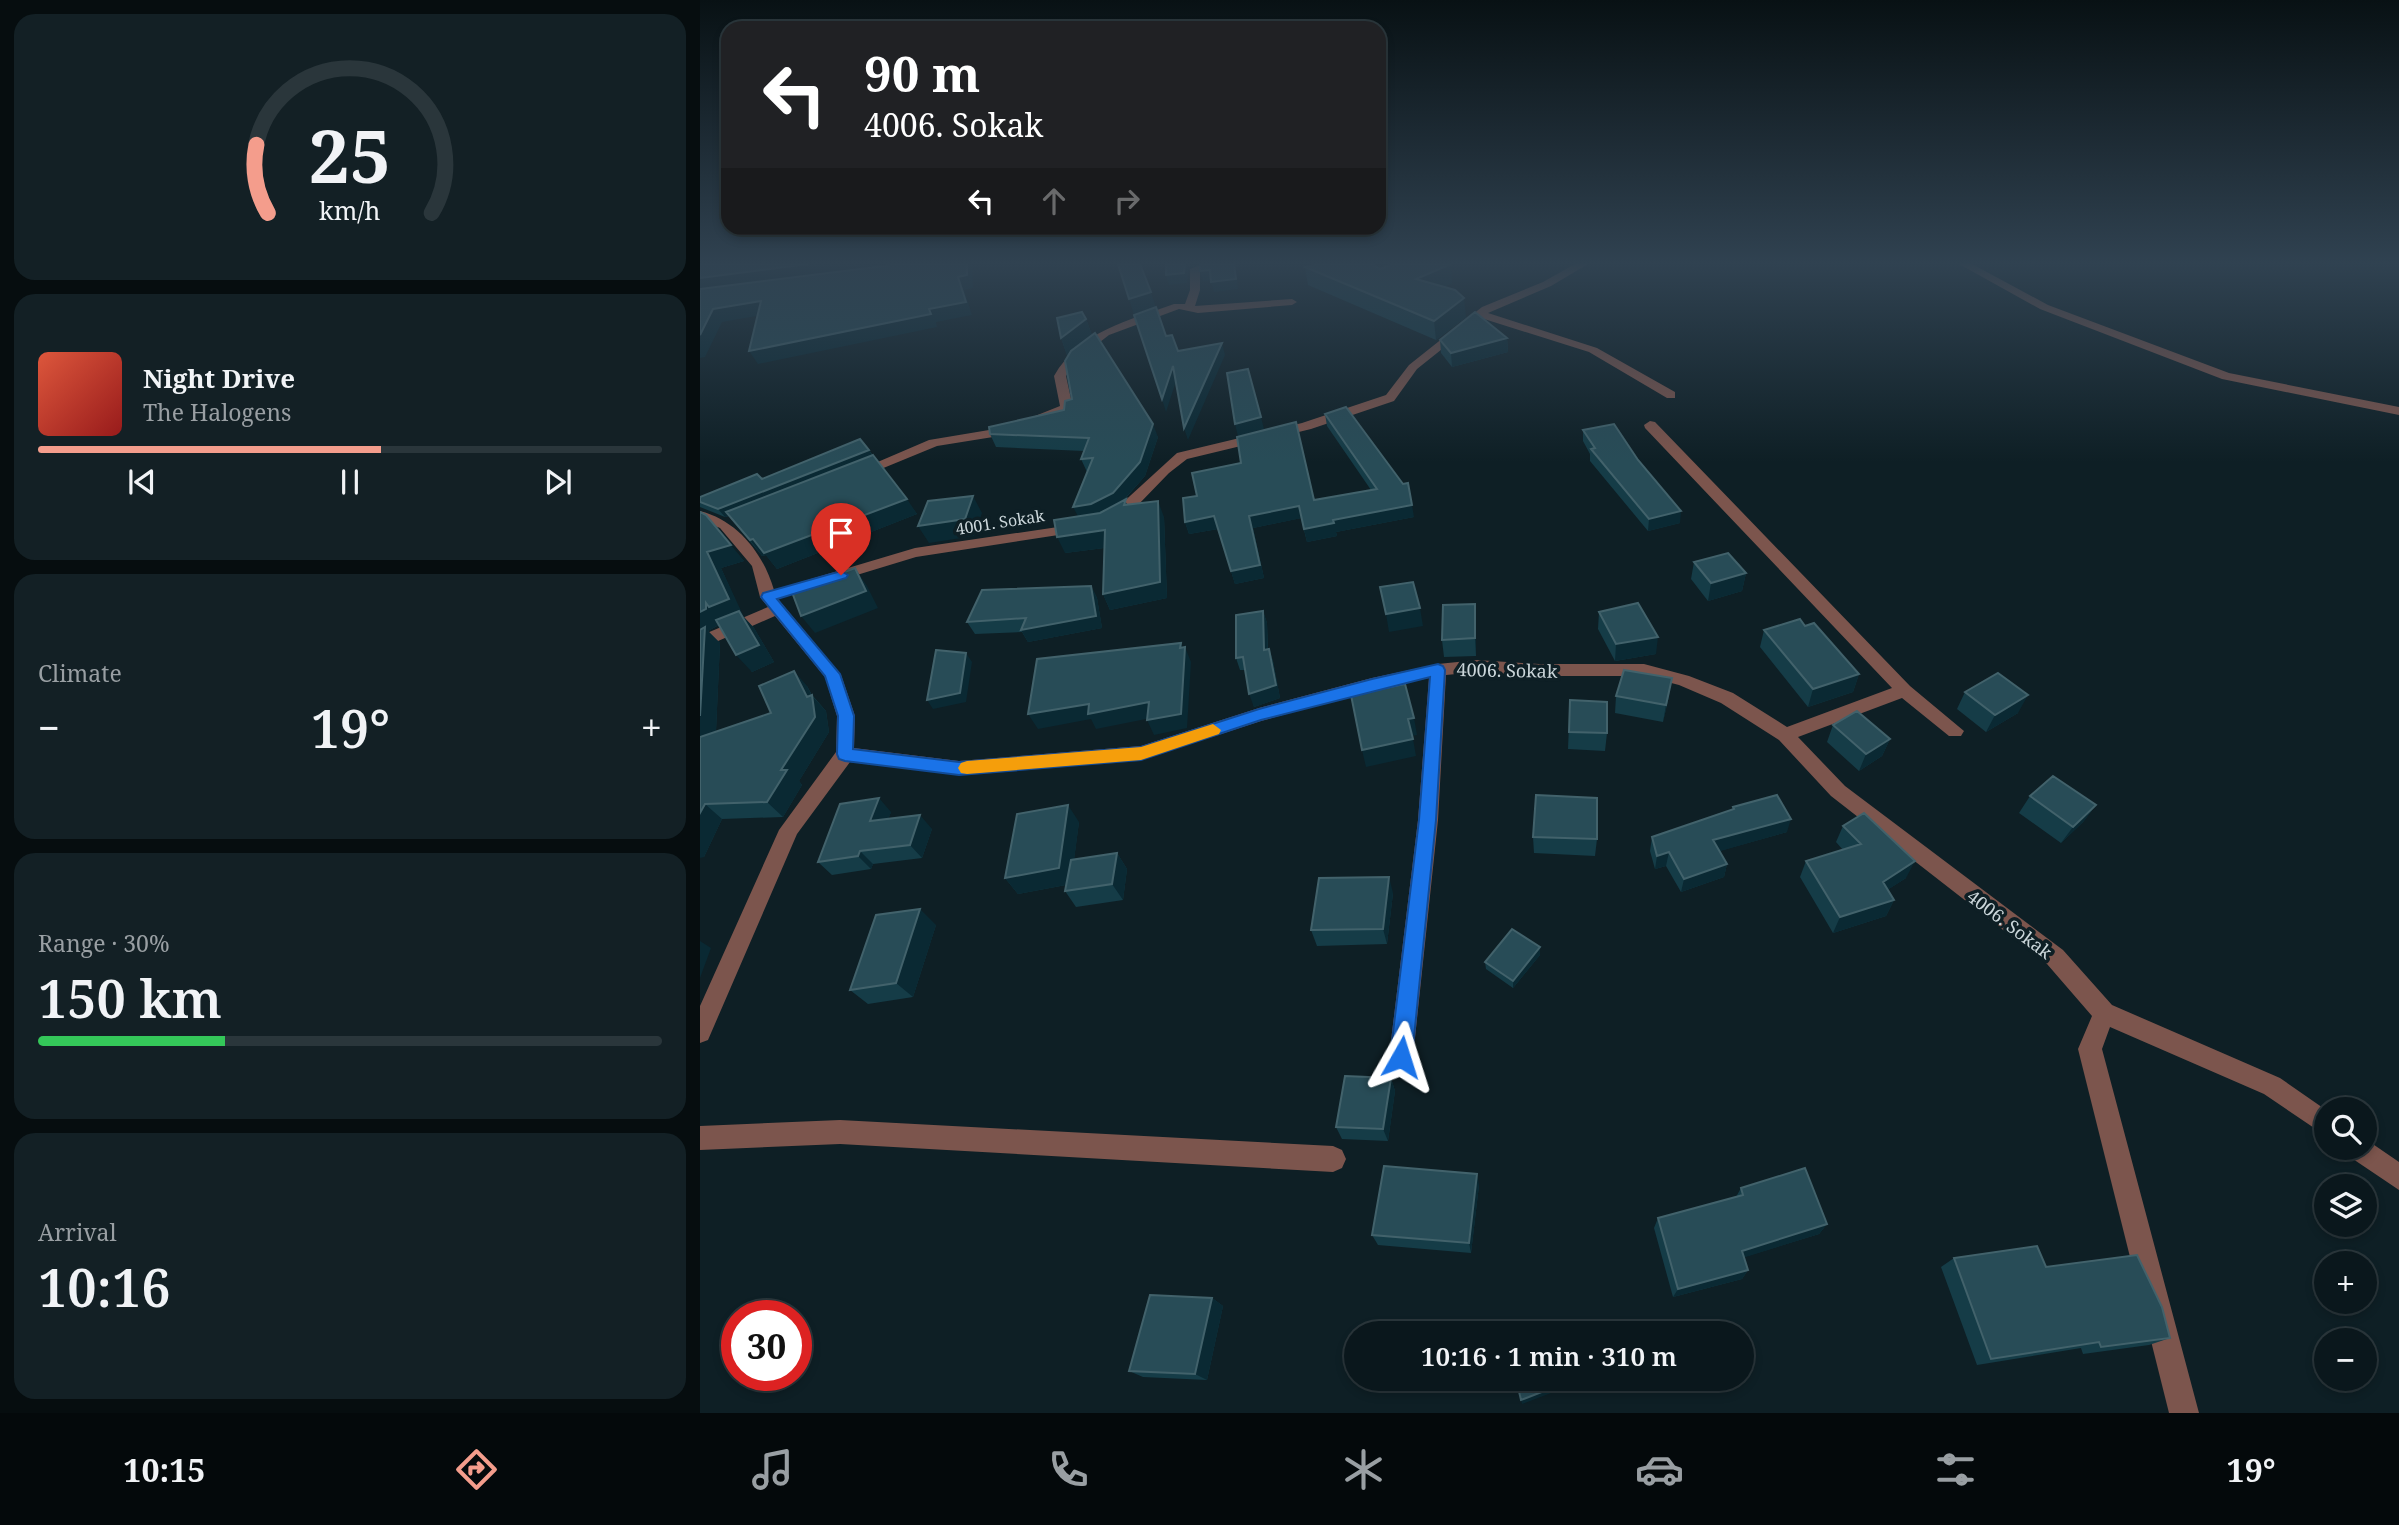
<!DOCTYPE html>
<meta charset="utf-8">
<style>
body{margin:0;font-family:"Noto Serif",serif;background:#132025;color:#f1f3f6;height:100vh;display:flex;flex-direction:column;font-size:26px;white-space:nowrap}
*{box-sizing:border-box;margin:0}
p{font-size:23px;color:#999fa3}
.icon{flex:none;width:38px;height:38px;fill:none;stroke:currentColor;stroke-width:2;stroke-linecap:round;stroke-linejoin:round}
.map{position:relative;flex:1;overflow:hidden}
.side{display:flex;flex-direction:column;gap:14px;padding:14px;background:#060d0f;width:700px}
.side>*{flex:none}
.guide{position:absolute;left:21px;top:21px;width:665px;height:214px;border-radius:21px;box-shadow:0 4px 10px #0003,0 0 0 2px #2a363b;background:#202124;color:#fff;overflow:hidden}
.fabs{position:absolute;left:1614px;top:1097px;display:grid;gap:14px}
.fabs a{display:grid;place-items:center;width:63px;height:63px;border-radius:50%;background:#0a171c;box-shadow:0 4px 10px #0003,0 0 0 2px #2a363b;font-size:35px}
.speed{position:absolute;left:21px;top:1300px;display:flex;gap:14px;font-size:35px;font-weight:700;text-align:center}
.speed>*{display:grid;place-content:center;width:91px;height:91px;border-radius:50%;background:#0a171c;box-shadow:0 4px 10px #0003,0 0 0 2px #2a363b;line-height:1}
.speed .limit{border:10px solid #d22;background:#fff;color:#111}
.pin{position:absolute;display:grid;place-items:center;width:60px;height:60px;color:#fff;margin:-72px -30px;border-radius:50% 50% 50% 0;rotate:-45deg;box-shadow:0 0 7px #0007}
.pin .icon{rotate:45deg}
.me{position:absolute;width:77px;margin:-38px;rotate:6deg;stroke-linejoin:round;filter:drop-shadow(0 0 5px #0008)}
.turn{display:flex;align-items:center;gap:24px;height:147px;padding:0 28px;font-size:32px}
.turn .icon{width:91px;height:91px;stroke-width:2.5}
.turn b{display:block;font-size:49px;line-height:60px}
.lanes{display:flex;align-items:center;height:66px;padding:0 28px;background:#0003;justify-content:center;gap:35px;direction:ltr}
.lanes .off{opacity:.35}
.big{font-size:52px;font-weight:600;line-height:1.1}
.side .card{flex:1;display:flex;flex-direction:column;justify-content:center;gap:10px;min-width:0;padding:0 24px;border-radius:21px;background:#132025}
.side .dial{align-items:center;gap:0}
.dial svg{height:182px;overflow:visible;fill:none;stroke:#2a363b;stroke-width:7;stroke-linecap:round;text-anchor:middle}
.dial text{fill:#f1f3f6;stroke:none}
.song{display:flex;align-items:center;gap:21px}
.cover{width:84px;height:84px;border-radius:10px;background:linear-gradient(135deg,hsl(10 70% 55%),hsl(0 70% 35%))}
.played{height:7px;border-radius:4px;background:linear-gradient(90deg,#f49d8c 55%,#2a363b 55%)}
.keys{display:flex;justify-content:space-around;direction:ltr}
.heat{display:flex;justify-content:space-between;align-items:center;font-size:38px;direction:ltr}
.charge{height:10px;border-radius:5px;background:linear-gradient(90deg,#34c759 30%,#2a363b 0)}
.trip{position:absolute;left:644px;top:1321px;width:410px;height:70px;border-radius:35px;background:#0a171c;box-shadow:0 4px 10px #0003,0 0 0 2px #2a363b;font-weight:600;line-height:70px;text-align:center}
.menu{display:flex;height:112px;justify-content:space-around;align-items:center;background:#04090b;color:#999fa3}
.menu .icon{width:49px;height:49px}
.menu .current{color:#f49d8c}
.menu b{font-size:32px;color:#f1f3f6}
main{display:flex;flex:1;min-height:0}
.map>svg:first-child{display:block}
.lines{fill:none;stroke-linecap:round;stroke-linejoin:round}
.minor{fill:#7c554d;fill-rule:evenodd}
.wall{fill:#153c47}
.shaded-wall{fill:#0a2933}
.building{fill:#284c57;stroke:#42626b;stroke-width:2}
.route{fill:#1a73e8;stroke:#114b97;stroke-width:2}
.slow{fill:#f59e0b}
.labels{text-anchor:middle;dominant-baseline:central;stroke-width:7;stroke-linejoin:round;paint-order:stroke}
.far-street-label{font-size:16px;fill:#cbd6da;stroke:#0e1f25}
.street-label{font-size:18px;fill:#cbd6da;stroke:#0e1f25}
</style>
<main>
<section class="side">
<div class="card dial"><svg viewBox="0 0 100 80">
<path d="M14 69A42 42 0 1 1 86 69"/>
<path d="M14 69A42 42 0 0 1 9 39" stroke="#f49d8c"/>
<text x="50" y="56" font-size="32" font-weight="700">25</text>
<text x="50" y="72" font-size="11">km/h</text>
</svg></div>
<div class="card">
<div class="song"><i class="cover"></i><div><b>Night Drive</b><p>The Halogens</p></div></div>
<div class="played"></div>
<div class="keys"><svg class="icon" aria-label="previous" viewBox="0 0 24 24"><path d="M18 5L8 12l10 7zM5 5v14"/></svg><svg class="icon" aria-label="pause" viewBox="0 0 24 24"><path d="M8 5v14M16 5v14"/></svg><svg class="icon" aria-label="next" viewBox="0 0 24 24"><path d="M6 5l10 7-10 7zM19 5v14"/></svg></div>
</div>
<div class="card"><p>Climate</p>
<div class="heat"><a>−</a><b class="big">19°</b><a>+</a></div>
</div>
<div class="card"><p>Range · 30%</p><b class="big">150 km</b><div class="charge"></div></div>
<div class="card"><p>Arrival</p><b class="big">10:16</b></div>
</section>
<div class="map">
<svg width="1699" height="1413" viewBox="0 0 1699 1413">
<rect width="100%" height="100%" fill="#0e1f25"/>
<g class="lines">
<path class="minor" d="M502 264H521L500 271V290L495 306 592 299 597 302 592 305 498 313 479 309 409 335 374 362 366 376 373 408 371 411 343 422H335V416L360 406 354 376C379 332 429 320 474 304H485L490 290V269Z
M875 264H888L851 286 788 313 897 348 975 392V398H967L889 352 781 318 717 369 694 401 611 429 487 459 469 473 437 506 414 521 407 517 477 453 602 423 686 395 709 365 782 307 843 282Z
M1259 264H1272L1348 305 1529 373 1699 407V415L1522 379 1340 309Z
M950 421 955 422 1210 686 1264 731 1261 736H1249L1202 698 1098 737 1145 786 1363 950 1412 1005 1580 1078 1626 1110V1136L1564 1094 1410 1027 1402 1049 1499 1413H1469L1378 1049 1392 1016 1347 964 1131 796 1079 740 1021 703 979 685 944 676H839L777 672 746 675 738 820 713 1057 709 1065 701 1069 693 1065 689 1057 718 820 729 678 672 690 561 721 441 760 259 775 150 762 97 834 8 1040 0 1043V1006L79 830 136 752 137 716 125 677 75 616 0 649V636L68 607 60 597 52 566 20 528 0 520V511C38 521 63 553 74 590L215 548 378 524 385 528 378 532 216 557 78 599 141 675 155 716 154 748 259 761 441 746 559 708 672 678 738 664 777 660 839 664H944L989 676 1033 693 1087 727 1192 688 945 428 944 425Z
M313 426 319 430 318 433 237 446 164 476 159 477 152 473 229 440Z
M140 1120 633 1146 642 1150 646 1159 642 1168 633 1172 140 1144 0 1150V1126Z
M1664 1138 1699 1162V1190L1650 1157 1647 1148H1664Z"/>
</g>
<path class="wall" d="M605 267 680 269 752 283 743 287 766 317 736 340 608 285Z
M386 319 392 335 378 346 458 437 445 476 424 500 428 505 464 517 467 598 410 610 403 594 404 548 365 553 378 517 387 472 381 459 384 451 296 447 290 434 364 410 372 399 371 352 367 355 361 338Z
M807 338 808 352 752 367 741 353 740 340Z
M625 414 714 517 636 532 637 536 607 542 601 518 553 528 564 578 535 584 518 529 489 534 485 522 497 496 614 500 671 490 627 426Z
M883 430 980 523 948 531 890 461V454L883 441Z
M169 450 217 514 77 569 66 555 62 556 29 516 25 517 0 507V497L62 479Z
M0 512 44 561 21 568 42 615 54 628 74 662 52 672 19 625 8 631 20 643 16 731 71 713 107 686 112 695 126 711 129 732 99 781 102 785 83 817 22 819 4 857Z
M994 562 1046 573 1042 591 1008 601 991 579Z
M391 586 397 598 402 628 328 642 322 632 275 634 267 622Z
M563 611 567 623 568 649H569L573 661 580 698 554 707 545 670H540L536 658Z
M899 612 956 654 915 661 898 629Z
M776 622V656L744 657 742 640Z
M1105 626 1159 674 1153 692 1108 707 1060 647 1064 630Z
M1265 692 1318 713 1286 732 1257 709Z
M916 696H969L963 722 915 713Z
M870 700 907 733 905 751 868 749Z
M1133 725 1190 739 1182 756 1159 771 1127 742Z
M1330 796 1396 805 1383 822 1361 843 1319 813Z
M1033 807 1087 832 1019 851 1027 864 1024 877 981 892 966 866 955 869 950 851 952 837 1032 810Z
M191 812 188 819 232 829 222 858 173 864 171 869 132 875 118 862Z
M379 822 374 859 417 853 427 869 423 900 376 907 365 891 366 885 318 894 305 878Z
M1143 826 1206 878 1187 890 1194 900 1186 916 1133 933 1100 877 1106 861 1143 850 1136 842Z
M833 837 897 839 895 856 834 853Z
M693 893 687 944 617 946 611 930Z
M236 925 213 997 168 1004 150 990Z
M840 955 813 988 786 969 785 962Z
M691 1078 695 1091 688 1141 642 1139 636 1127Z
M779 1185 771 1253 678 1245 672 1235Z
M1041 1188 1127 1224 1119 1234 1044 1257 1048 1270 1042 1279 973 1297 954 1228 958 1218 1036 1197Z
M1254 1258 1346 1267 1470 1338 1449 1345 1383 1354 1381 1348 1277 1365 1241 1267Z
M512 1298 523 1306 507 1380 443 1377 429 1371Z"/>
<path class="shaded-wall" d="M108 264H215L0 291V278Z
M267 264H272L273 288 264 290 272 315 236 322 237 327 58 364 49 351 229 309 258 277Z
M485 264H495L489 267 487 283 469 285 466 275Z
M534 264H535L538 289 514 292 511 282Z
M751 264 752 283 718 297 716 279Z
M510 270 513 280 503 281 500 271Z
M451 292 456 308 434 315 429 299Z
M764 298 766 317 736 340 734 321Z
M61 301 69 314 22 322 5 357 0 358V335L13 309Z
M386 319 392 335 367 355 361 338Z
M807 338 808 352 752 367 751 353Z
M522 343 525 355 488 440 484 428Z
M473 366 477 378 466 412 462 399Z
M561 417 564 429 538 436 535 424Z
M453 424 458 437 445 476 418 506 380 520 373 507Z
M169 450 174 459 25 517 18 509Z
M273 496 282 513 274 536 229 543 218 526Z
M207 499 217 514 77 569 64 553Z
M458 501 464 517 467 598 410 610 403 594Z
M712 505 714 517 636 532 637 536 607 542 604 529 633 520Z
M599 506 602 518 553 528 564 578 535 584 531 571 549 516Z
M981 511 980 523 948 531 949 519Z
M514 516 518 529 489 534 485 522Z
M405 530 412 547 365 553 357 537Z
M53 539 66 555 62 556 50 540Z
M31 545 44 561 21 568 43 615H42L54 628 74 662 52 672 36 655 20 624 8 631 20 643 15 753 0 738V612L7 552Z
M155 568 167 586 178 608 115 633 101 616Z
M1046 573 1042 591 1008 601 1011 583Z
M391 586 397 598 402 628 328 642 321 630Z
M775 604 776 622V656L775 638Z
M720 608 723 626 689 632 686 614Z
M563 611 567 623 568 662 564 650Z
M958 637 956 654 915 661 916 644Z
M481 643 485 652V647L491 662 487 728 454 735 447 720 480 648Z
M569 649 573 661 580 698 554 707 549 694Z
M266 653 272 662 266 702 233 709 227 700Z
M94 671 107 686 112 696 126 711 129 732 99 781 102 785 83 817 67 802 107 697Z
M1159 674 1153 692 1108 707 1113 689Z
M972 678 969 696 963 722 966 705Z
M1328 695 1318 713 1286 732 1295 715Z
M449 702 456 717 396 729 391 719 338 729 328 714 389 704Z
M714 718 717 735 711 736 708 719Z
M713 739 716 756 666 767 662 750Z
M1190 739 1182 756 1159 771 1166 754Z
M179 798 191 812 183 834 170 821Z
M5 804 22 819 4 857 0 858V813Z
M368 805 379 822 371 884 318 894 305 878Z
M1396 805 1383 822 1361 843 1373 827Z
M220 815 232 829 222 858 210 845Z
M1091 819 1087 832 1010 854 1013 840Z
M160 851 173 864 171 869 158 856Z
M969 852 966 866 955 869 957 856Z
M417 853 427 869 423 900 412 884Z
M1215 861 1206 878 1175 898 1183 882Z
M1027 864 1024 877 981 892 984 879Z
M689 877 693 893 687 944 683 929Z
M1194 900 1186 916 1133 933 1140 917Z
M220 909 236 925 213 997 196 983Z
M0 941 11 948 0 978Z
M840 947V955L813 988V981Z
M691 1078 695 1091 688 1141 683 1129Z
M777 1174 779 1185 771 1253 769 1243Z
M1127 1224 1119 1234 1036 1260 1042 1251Z
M1048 1270 1042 1279 973 1297 978 1289Z
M512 1298 523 1306 507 1380 495 1374Z
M875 1379H880V1382L822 1404 821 1400Z"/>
<path class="building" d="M0 264H108L0 278Z
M200 264H267V275L258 277 266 302 229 309 231 314 49 351 61 301 13 309 0 335V289Z
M418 264H440L451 292 429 299Z
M466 264H485L484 273 466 275Z
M500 264H534L536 279 511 282 510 270 500 271Z
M619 264H672L680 269 693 264H751L716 279 755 290 764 298 734 321 605 267Z
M456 307 466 336 472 335 478 351 522 343 484 428 473 366 462 399 434 315Z
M382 312 386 319 361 338 357 318Z
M775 312 807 338 751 353 740 340Z
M395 333 453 424 440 462 413 493 391 504 373 507 393 458 381 459 389 438 290 434 289 427 364 410 365 401 372 399 365 361 371 351Z
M548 369 561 417 535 424 527 373Z
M646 407 703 484 708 483 712 505 633 520 634 523 604 529 599 506 549 516 560 565 531 571 514 516 485 522 483 498 497 496 492 473 541 463 537 437 596 422 614 500 677 489 625 414Z
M914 424 938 460 981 511 949 519 891 449 895 448 883 430Z
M160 439 169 450 18 509 0 502V497L57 474 62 479Z
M173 455 207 499 64 553 53 539 50 540 26 512Z
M273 496 265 519 218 526 228 501Z
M426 499 424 505 458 501 460 582 403 594 405 530 357 537 354 520 400 513Z
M0 512 6 515 31 545 7 552 29 599 9 607 6 603V609L0 612Z
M1028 553 1046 573 1011 583 994 562Z
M155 568 166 591 101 616 92 592Z
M713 582 720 608 686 614 680 587Z
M391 586 396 616 321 630 326 618 267 622 282 590Z
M938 603 958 637 916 644 899 612Z
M775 604V638L742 640 743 605Z
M39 611 59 645 36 655 16 620Z
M563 611 564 650 569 649 576 685 549 694 543 657 536 658V615Z
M1100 619 1105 626 1114 623 1159 674 1113 689 1064 630Z
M5 627 0 716V630Z
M481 643 480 648 485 647 481 714 447 720 449 702 388 714 389 704 328 714 337 659Z
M236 650 266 653 260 693 227 700Z
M924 670 972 678 966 705 916 696Z
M94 671 107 697 112 695 115 717 81 770H87L67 802 5 804 0 813V737L71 713 59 686Z
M1298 673 1328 695 1295 715 1265 692Z
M705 684 714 718 708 719 713 739 662 750 651 695Z
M870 700 907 702V733L869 732Z
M1157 711 1190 739 1166 754 1133 725Z
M1353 776 1396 805 1373 827 1330 796Z
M836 795 897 798V839L833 837Z
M1077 795 1091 819 1013 840 1027 864 984 879 969 852 957 856 952 837 1034 809 1033 807Z
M179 798 170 821 220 815 210 845 160 851 158 856 118 862 140 804Z
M368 805 359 868 305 878 317 814Z
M1164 813 1215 861 1183 882 1194 900 1140 917 1106 861 1161 844 1143 826Z
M417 853 412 884 365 891 371 860Z
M689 877 683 929 611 930 619 878Z
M220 909 196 983 150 990 176 915Z
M812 929 840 947 813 981 785 962Z
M645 1076 691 1078 683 1129 636 1127Z
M684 1166 777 1174 769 1243 672 1235Z
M1105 1168 1127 1224 1042 1251 1048 1270 978 1289 958 1218 1043 1195 1041 1188Z
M1337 1246 1346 1267 1437 1255 1462 1307 1470 1338 1401 1347 1399 1342 1291 1359 1254 1258Z
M450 1295 512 1298 495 1374 429 1371Z
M867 1324 869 1334H842Z
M767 1327 768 1334H740Z
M816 1379H875L821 1400Z"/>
<linearGradient id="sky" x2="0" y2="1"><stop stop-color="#081114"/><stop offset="0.57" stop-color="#304251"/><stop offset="1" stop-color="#304251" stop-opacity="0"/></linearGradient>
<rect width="1699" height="462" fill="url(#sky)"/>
<path class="route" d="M141 571 148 575 146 578 77 599 140 674 154 716 153 749 259 762 441 747 559 709 672 679 738 664 743 666 745 670 736 820 712 1057 709 1064 701 1067 694 1064 690 1057 719 820 730 677 561 720 441 760 259 775 145 761 139 759 137 754 138 716 125 676 61 597 63 593Z"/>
<path class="slow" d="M513 724 521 730 519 734 441 760 267 774 261 773 258 768 261 763 267 761 441 747Z"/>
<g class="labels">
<g class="far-street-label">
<text transform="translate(300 522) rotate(-9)">4001. Sokak</text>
</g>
<g class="street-label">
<text transform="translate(807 670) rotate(1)">4006. Sokak</text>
<text transform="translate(1310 924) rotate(37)">4006. Sokak</text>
</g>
</g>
</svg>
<div class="fabs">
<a><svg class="icon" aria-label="search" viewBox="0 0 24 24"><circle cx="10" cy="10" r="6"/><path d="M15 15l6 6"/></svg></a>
<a><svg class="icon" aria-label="layers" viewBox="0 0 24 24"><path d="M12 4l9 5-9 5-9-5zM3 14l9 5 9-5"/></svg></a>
<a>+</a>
<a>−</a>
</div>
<div class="speed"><div class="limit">30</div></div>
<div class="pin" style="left:141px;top:575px;background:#d93025"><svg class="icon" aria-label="arrive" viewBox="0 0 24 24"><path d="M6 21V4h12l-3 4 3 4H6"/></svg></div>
<svg class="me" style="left:701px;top:1057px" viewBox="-20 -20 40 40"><path d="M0-17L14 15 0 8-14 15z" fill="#1a73e8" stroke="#fff" stroke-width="4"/></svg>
<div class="trip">10:16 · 1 min · 310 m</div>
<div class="guide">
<div class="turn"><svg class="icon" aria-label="left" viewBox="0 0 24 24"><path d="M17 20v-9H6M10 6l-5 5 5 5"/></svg><div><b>90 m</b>4006. Sokak</div></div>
<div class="lanes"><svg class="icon" aria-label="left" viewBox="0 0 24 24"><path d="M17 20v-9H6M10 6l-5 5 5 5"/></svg><svg class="icon off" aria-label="ahead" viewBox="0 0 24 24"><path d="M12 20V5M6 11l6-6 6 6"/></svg><svg class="icon off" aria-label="right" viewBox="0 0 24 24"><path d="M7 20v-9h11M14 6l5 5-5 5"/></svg></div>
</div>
</div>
</main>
<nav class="menu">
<b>10:15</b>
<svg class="icon current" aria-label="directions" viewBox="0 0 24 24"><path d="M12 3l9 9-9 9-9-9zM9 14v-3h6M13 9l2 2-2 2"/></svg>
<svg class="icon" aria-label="music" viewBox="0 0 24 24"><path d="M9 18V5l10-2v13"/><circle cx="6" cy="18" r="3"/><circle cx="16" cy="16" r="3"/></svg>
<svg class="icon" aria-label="phone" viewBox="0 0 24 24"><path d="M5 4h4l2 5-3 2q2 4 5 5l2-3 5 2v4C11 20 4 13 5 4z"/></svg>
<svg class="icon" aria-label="climate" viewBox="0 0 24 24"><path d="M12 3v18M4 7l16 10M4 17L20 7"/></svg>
<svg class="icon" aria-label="car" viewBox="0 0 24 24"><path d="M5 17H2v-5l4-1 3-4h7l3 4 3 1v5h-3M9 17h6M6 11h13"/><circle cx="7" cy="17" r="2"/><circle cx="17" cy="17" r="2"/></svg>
<svg class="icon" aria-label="filters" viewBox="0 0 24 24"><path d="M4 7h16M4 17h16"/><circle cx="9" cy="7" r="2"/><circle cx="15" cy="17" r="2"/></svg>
<b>19°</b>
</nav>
